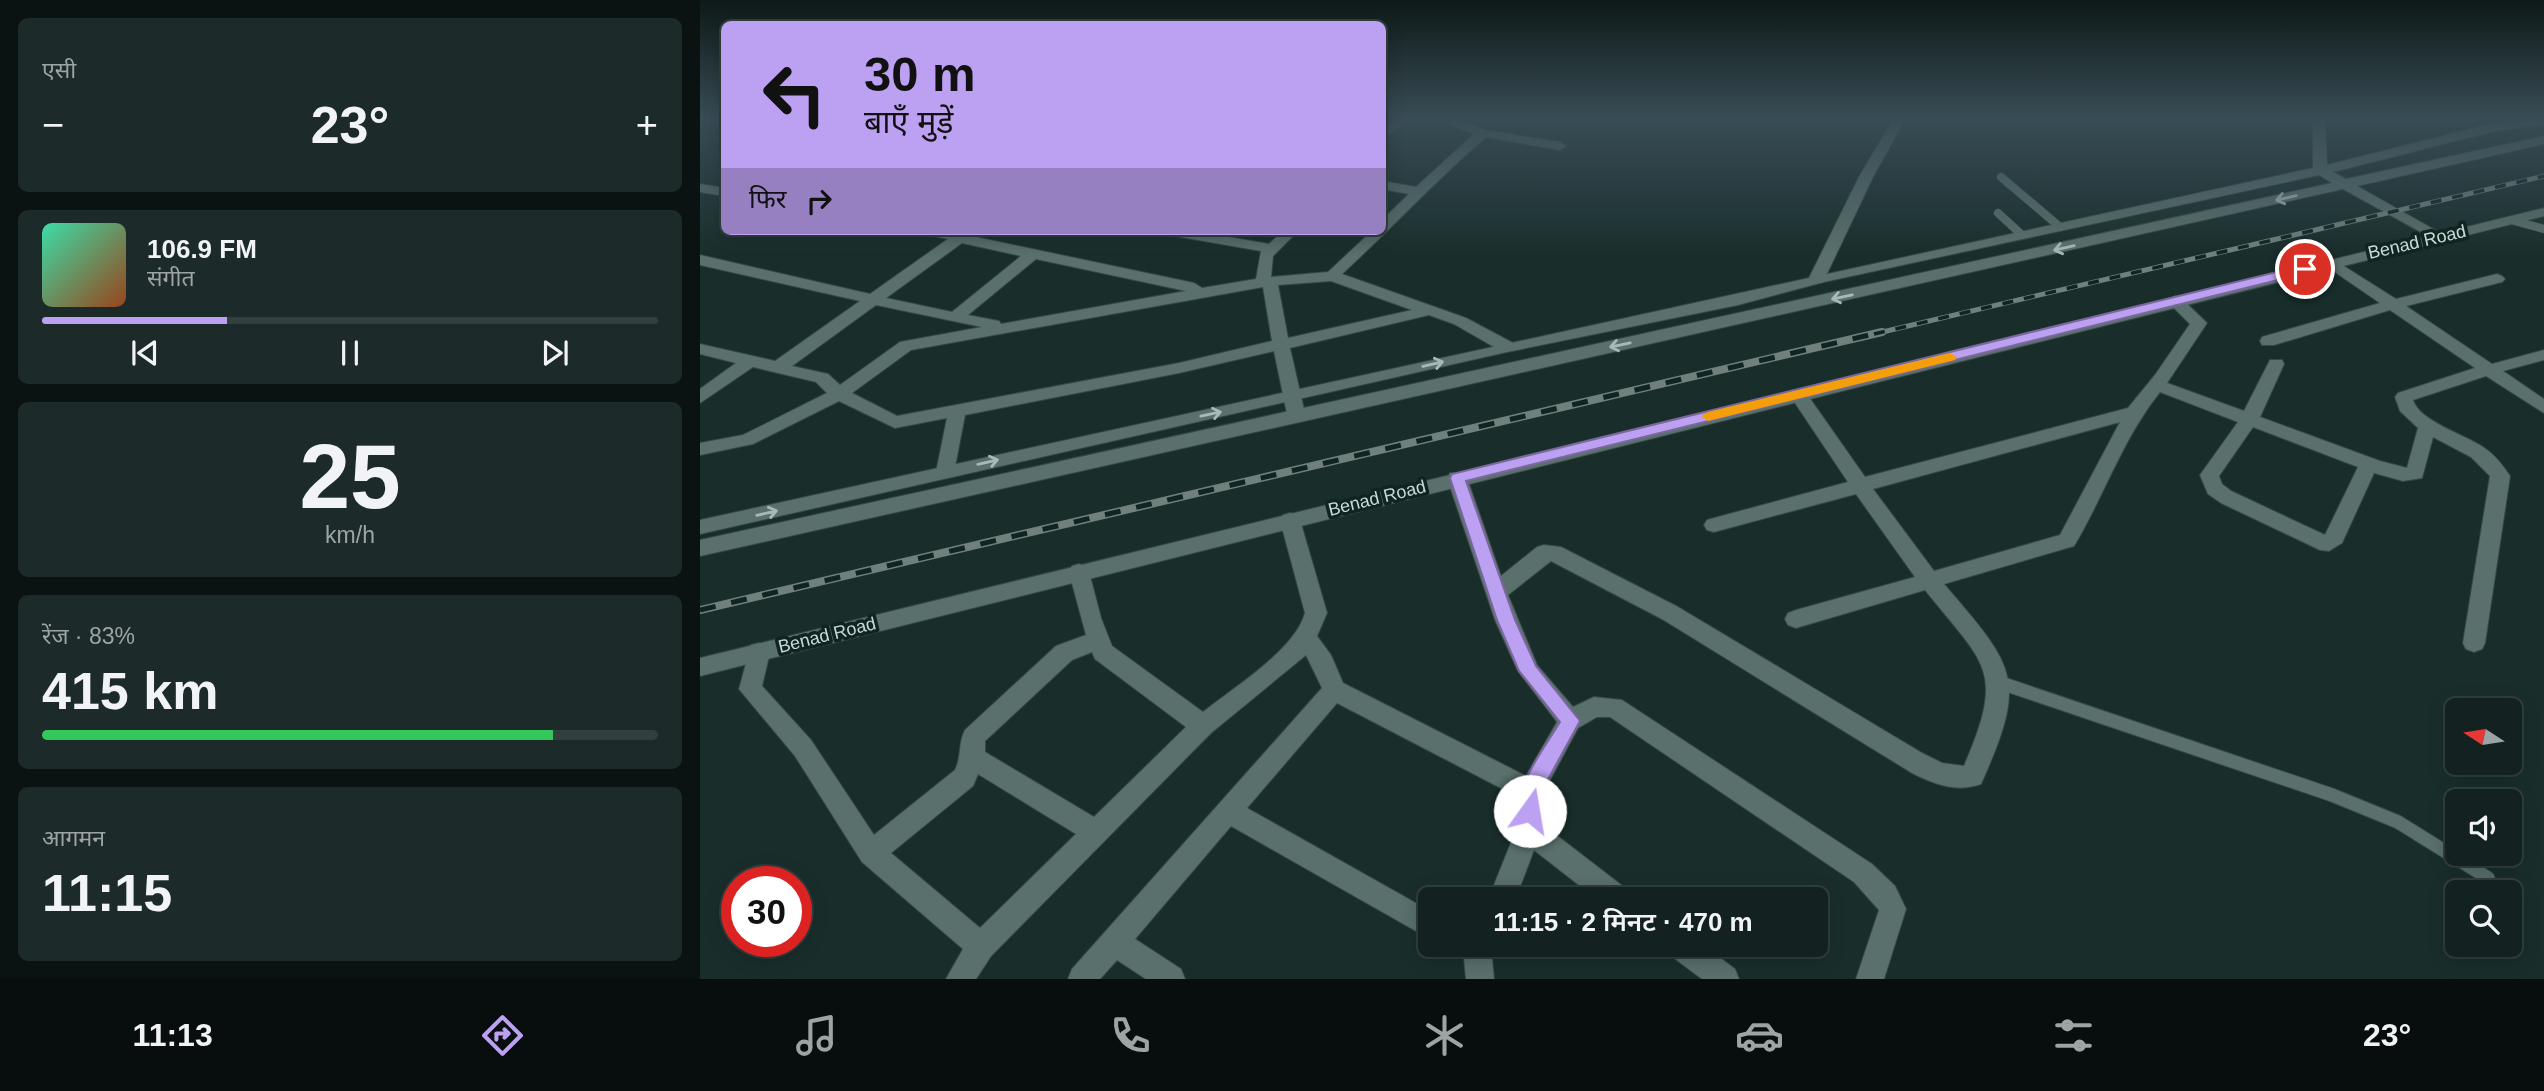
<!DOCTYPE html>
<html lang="hi">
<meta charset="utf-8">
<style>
body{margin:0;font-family:Helvetica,"Noto Sans Devanagari",sans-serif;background:#1c2a29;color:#f1f3f6;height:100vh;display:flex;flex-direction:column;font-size:26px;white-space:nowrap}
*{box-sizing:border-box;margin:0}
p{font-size:23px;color:#9da4a5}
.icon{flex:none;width:38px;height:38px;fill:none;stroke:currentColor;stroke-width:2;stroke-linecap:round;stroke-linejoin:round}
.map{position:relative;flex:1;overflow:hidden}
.sheet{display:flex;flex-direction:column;gap:18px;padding:18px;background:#0a1312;width:700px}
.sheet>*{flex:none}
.hud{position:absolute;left:21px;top:21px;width:665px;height:214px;border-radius:10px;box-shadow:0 4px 18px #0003,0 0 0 2px #323f3e;background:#bca0f2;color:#111;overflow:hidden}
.needle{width:46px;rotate:282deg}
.tools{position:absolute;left:1745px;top:698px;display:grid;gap:14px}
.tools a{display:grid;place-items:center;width:77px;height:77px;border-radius:10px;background:#132220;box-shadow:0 4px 18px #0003,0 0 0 2px #323f3e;font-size:35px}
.speed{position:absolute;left:21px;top:866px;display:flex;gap:14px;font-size:35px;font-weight:700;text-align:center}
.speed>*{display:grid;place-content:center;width:91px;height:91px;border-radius:50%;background:#132220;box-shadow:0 4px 18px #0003,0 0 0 2px #323f3e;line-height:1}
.speed .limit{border:10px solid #d22;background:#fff;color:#111}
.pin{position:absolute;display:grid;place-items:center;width:60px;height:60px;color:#fff;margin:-30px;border:4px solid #fff;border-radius:50%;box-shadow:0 2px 7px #0007}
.me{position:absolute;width:77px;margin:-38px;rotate:13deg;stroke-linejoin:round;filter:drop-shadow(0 0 5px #0008)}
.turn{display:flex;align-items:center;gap:24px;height:147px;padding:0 28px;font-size:32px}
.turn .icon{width:91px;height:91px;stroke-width:2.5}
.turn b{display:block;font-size:49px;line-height:60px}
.then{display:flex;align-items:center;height:66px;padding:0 28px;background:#0003;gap:14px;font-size:26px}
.big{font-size:52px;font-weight:600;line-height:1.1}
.sheet .card{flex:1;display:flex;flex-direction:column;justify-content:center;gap:10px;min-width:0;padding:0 24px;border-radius:10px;background:#1c2a29}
.sheet .dial{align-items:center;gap:0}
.dial b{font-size:91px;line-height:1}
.song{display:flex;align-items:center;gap:21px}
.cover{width:84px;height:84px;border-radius:10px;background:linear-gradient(135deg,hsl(160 70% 55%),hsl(20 70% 35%))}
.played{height:7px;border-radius:4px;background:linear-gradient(90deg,#bca0f2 30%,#323f3e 30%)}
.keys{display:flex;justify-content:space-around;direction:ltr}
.heat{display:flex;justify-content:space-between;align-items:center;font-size:38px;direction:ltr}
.charge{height:10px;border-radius:5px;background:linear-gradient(90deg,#34c759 83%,#323f3e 0)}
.trip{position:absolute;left:718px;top:887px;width:410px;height:70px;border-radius:10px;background:#132220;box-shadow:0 4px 18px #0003,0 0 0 2px #323f3e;font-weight:600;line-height:70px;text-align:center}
.tabs{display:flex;height:112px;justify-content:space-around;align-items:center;background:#080e0d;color:#9da4a5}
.tabs .icon{width:49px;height:49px}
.tabs .current{color:#bca0f2}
.tabs b{font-size:32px;color:#f1f3f6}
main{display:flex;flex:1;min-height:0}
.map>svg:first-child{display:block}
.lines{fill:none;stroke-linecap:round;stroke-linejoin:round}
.service-far1-casing{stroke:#374846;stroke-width:9}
.service-casing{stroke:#374846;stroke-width:15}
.minor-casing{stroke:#374846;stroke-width:2}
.tertiary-casing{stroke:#374846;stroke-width:2}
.secondary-casing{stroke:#374846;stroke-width:2}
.service-far1{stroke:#59706c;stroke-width:8}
.service{stroke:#59706c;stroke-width:13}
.minor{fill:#59706c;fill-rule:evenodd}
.tertiary{fill:#59706c;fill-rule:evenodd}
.secondary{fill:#59706c;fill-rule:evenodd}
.rail-far1-casing{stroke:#6f807d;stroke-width:5}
.rail-casing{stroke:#6f807d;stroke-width:8}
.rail-far1{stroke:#0f2522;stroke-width:3.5;stroke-dasharray:11;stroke-linecap:butt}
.rail{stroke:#0f2522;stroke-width:5;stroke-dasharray:16;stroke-linecap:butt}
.oneway{stroke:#a9b9b6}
.route{fill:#bca0f2;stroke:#7a689d;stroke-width:2}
.slow{fill:#f59e0b}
.labels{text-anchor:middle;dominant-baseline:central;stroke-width:7;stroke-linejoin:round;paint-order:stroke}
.street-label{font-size:18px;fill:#cbd8d6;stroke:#0f2522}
</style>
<main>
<section class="sheet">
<div class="card"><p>एसी</p>
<div class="heat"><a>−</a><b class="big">23°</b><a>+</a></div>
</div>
<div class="card">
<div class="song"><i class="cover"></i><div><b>106.9 FM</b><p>संगीत</p></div></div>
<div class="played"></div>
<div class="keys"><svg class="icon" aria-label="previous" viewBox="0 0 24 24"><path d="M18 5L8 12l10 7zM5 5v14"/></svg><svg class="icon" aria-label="pause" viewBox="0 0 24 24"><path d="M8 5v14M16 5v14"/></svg><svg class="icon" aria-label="next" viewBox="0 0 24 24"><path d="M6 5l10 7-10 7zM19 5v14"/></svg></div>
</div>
<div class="card dial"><b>25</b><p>km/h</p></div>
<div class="card"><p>रेंज · 83%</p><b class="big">415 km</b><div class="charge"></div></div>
<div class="card"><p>आगमन</p><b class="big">11:15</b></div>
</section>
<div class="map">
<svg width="1844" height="979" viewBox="0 0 1844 979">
<rect width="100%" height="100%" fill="#192e2b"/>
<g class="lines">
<g class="service-far1-casing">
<path id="service-far1" d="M1301 177 1360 227
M1298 213 1322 235
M1811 220 1844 229"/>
</g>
<g class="service-casing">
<path id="service" d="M1298 682 1632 795 1698 822 1788 878"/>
</g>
<g class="minor-casing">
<path id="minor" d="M694 119H709L682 139V128Z
M737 119H756L785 130 860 142 866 146 860 150 786 137C735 181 692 228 642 274L766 318 813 343 815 347 813 351H801L754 324 729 315 590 348 605 414 596 420 587 414 574 351 479 373 265 415 254 472 252 477H238L236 472 247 418 195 428 139 401 53 444 0 455V443L43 435 127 393 116 382 53 367 0 403V389L36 363 0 354V344L75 361 160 301 0 265V255L170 294 248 239 225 234 223 231H272L271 236 494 283 502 288 556 279 561 251 469 235 462 231H494L569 244 583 231H598L573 256 571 277 628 272 672 231H682V220L709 194 682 189V181L716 187 774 134ZM262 243 321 256 252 312 186 298ZM336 259 486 291 301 324 299 321 268 315ZM631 281 712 310 588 338 578 285ZM563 287 572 341 479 363 197 416 152 393 211 350ZM176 305 282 327 200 342 140 385 128 374 92 366Z
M1190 119H1202L1203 123 1173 177 1124 280 1121 283H1111L1108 280 1159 177 1191 123Z
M0 184 24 188V196L0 192Z
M1631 258 1696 299 1797 274 1802 276 1805 279 1802 282 1706 306 1792 364 1844 350V360L1803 371 1844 399V413L1786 376 1713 400C1720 422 1764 434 1783 447 1795 455 1802 464 1810 476L1785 643 1782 649 1774 652 1766 649 1763 643 1790 476 1771 457 1733 437 1722 478 1703 481 1674 473 1642 543 1629 551 1620 550 1521 503 1508 494 1500 475 1538 422 1460 392C1423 438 1404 496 1374 546L1244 584C1316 668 1328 679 1281 784 1256 793 1234 784 1212 773L962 619 851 561 808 595 837 665 873 707 894 697 922 700 1172 864 1195 886 1206 909 1184 979H1156L1179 910 1154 882 910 717H897L878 728 843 793 842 824 929 891 933 900H898L834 850 815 900H788L816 830 818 797 637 703 547 808 730 911V939L531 826 435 939 481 969 485 979H446L417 960 400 979H368L372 969 622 688 606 655 511 733 291 956 276 979H246L263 949 162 862 95 756 39 689 51 645 59 643 67 645 70 652 62 686 111 740 174 835 255 770C262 756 258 743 265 730L356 646 386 635 369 572 372 566 379 564 386 566 389 572 401 618 412 646 503 712C533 688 595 650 605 613L580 520 583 515 590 513 597 515 600 520 627 613 617 636 631 655 643 683 826 776 857 722 818 671 795 620 747 478 750 473H764L767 478 801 576 837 547 844 545 861 547 978 607 1222 753 1242 763 1264 766C1306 669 1285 665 1225 590L1096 628 1088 625 1085 619 1088 613 1096 610 1215 577 1156 494 1014 532 1007 530 1004 525 1007 520 1014 518 1148 482 1089 394 1092 390H1104L1165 477 1428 408 1455 375 1490 324 1467 301 1475 296 1481 298 1507 323 1467 383 1544 411 1570 360H1582L1584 364 1560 417 1680 461 1707 468 1718 428 1700 411 1695 397 1698 393 1775 368 1690 310 1574 345H1562L1560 341 1562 337 1680 303 1626 266 1623 263 1626 260ZM1420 422 1360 535 1234 571 1173 489ZM1553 427 1658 467 1625 535 1531 491 1522 484 1519 476ZM392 652 395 659 486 727 394 817 285 752V741L372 660ZM278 774 376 834 280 928 191 853 273 786Z
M769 945H797L792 958 794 979H766L764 958Z
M966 945H1003L1035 969 1039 979H1002L970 955Z"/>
</g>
<g class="tertiary-casing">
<path id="tertiary" d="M1613 119H1625L1627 165 1790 124 1844 119V124L1791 132 1633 172 1646 179 1844 136V144L1657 186 1742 234 1744 237 1742 240 1737 241 1643 189 0 556V540L1632 183 1619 175 1124 282 1038 305 807 352 0 534V520L1613 168Z"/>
</g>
<g class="secondary-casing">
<path id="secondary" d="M1844 208V216L0 676V658Z"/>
</g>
<use href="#service-far1" class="service-far1"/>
<use href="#service" class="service"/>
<use href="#minor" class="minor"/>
<use href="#tertiary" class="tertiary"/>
<use href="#secondary" class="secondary"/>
<g class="rail-far1-casing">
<path id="rail-far1" d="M1174 334 1844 176"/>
</g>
<g class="rail-casing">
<path id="rail" d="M0 610 1182 332"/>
</g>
<use href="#rail-far1" class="rail-far1"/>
<use href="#rail" class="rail"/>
</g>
<defs><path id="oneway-shaft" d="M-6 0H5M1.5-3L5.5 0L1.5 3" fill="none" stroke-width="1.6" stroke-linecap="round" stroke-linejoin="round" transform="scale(1.75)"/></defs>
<g class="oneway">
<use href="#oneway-shaft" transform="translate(1586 198) rotate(167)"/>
<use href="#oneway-shaft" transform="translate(1364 248) rotate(167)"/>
<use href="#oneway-shaft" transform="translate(1142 297) rotate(168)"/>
<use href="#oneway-shaft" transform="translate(920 345) rotate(168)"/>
<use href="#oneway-shaft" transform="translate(733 364) rotate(-13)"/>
<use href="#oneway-shaft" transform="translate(511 414) rotate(-12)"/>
<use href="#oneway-shaft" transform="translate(288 462) rotate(-13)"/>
<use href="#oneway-shaft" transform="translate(67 513) rotate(-13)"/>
</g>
<linearGradient id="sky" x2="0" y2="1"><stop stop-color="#0e1918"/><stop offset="0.46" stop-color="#384c55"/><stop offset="1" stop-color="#384c55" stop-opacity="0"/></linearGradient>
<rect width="1844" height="256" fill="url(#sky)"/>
<path class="route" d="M1605 265 1612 269 1610 272 766 481 815 620 836 666 880 721 841 792 837 817 830 820 823 817C810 790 846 746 860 722L819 671 797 620 750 478 752 474Z"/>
<path class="slow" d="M1250 353 1257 357 1255 360 1008 421 1001 416 1008 412Z"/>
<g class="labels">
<g class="street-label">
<text transform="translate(1717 242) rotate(-13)">Benad Road</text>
<text transform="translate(677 498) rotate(-14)">Benad Road</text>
<text transform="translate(127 635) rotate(-14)">Benad Road</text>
</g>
</g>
</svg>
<div class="tools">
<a><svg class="needle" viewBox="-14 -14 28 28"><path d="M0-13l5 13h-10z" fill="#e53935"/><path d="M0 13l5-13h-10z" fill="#9da4a5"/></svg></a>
<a><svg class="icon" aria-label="sound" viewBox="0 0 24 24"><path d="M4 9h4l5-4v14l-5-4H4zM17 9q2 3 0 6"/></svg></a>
<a><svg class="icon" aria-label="search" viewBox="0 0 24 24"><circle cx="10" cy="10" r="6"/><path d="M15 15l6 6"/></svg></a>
</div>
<div class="speed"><div class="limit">30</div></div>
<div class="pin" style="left:1605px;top:269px;background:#d93025"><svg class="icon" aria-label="arrive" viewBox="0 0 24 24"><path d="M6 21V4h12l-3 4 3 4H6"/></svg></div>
<svg class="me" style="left:830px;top:811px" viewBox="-20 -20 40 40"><circle r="19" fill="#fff"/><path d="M0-13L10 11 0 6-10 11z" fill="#bca0f2"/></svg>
<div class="trip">11:15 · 2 मिनट · 470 m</div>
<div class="hud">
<div class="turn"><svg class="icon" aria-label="left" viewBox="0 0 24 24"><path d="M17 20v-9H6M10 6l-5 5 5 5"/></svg><div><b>30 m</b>बाएँ मुड़ें</div></div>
<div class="then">फिर<svg class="icon" aria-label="right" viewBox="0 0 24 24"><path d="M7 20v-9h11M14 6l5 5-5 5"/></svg></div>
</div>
</div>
</main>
<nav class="tabs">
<b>11:13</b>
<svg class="icon current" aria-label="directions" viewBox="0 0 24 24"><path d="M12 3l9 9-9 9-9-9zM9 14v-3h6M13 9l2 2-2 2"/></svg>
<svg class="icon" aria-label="music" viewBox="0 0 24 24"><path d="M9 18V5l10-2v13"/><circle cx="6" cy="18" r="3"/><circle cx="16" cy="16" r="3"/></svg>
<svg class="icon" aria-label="phone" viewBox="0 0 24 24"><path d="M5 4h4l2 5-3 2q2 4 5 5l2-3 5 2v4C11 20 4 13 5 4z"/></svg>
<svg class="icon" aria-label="climate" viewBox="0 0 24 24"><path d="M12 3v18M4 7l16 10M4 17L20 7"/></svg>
<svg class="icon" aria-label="car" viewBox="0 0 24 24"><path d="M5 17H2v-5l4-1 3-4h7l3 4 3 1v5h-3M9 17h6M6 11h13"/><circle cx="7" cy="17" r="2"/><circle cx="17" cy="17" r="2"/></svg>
<svg class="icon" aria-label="filters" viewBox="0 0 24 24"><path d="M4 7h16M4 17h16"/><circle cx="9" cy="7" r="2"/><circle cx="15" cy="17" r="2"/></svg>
<b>23°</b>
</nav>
